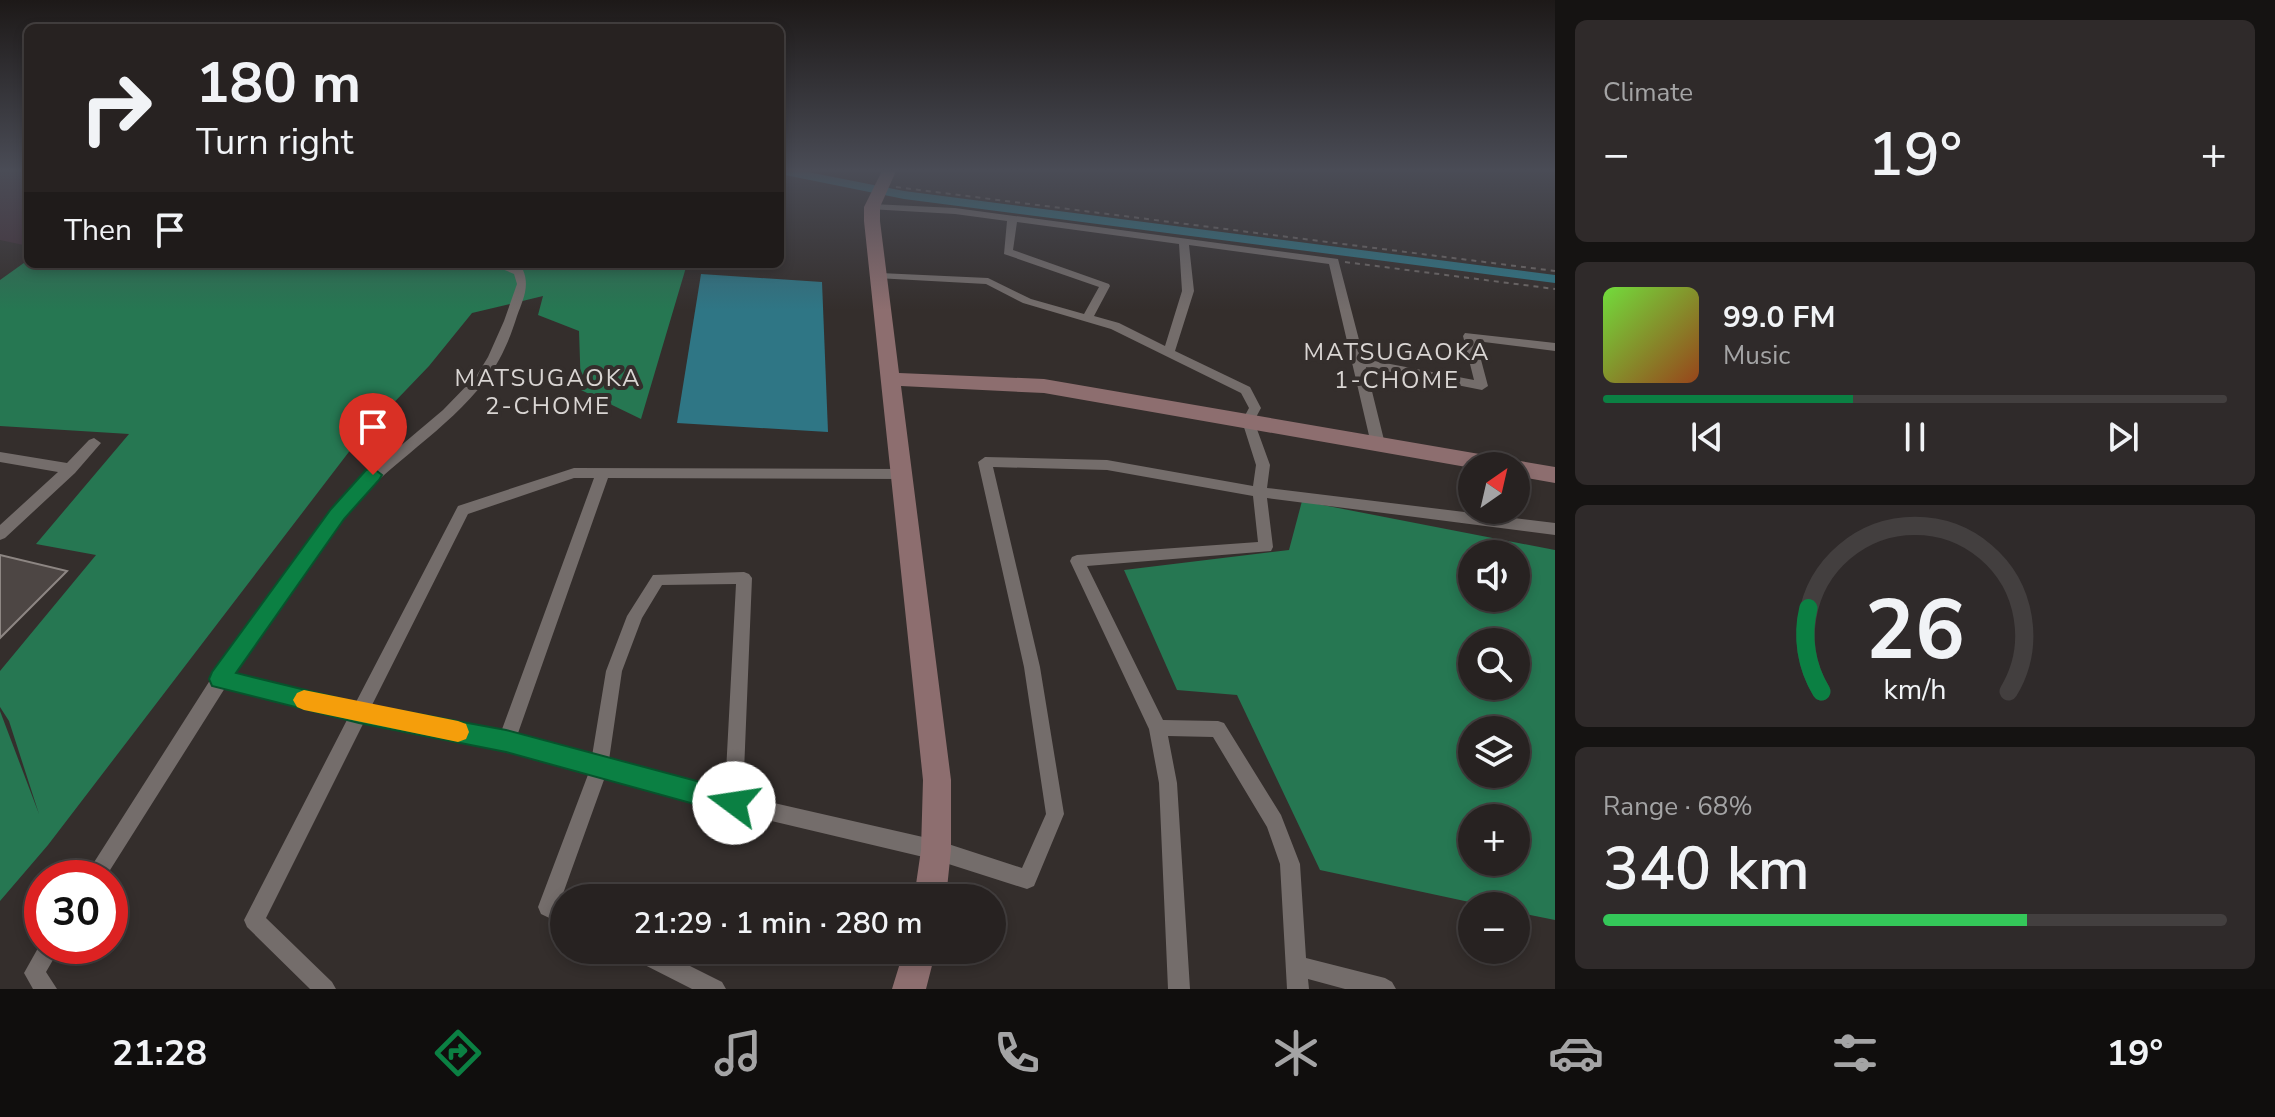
<!DOCTYPE html>
<meta charset="utf-8">
<style>
body{margin:0;font-family:"Nunito Sans",sans-serif;background:#2f2a2a;color:#f1f3f6;height:100vh;display:flex;flex-direction:column;font-size:30px;white-space:nowrap}
*{box-sizing:border-box;margin:0}
p{font-size:26px;color:#a4a4a5}
.icon{flex:none;width:44px;height:44px;fill:none;stroke:currentColor;stroke-width:2;stroke-linecap:round;stroke-linejoin:round}
.map{position:relative;flex:1;overflow:hidden}
.sheet{display:flex;flex-direction:column;gap:20px;padding:20px;background:#151312;width:720px}
.sheet>*{flex:none}
.top-card{position:absolute;left:24px;top:24px;width:760px;height:244px;border-radius:12px;box-shadow:0 4px 12px #0003,0 0 0 2px #433f3f;background:#272221;color:#f1f3f6;overflow:hidden}
.needle{width:52px;rotate:34deg}
.buttons{position:absolute;left:1458px;top:452px;display:grid;gap:16px}
.buttons a{display:grid;place-items:center;width:72px;height:72px;border-radius:50%;background:#272221;box-shadow:0 4px 12px #0003,0 0 0 2px #433f3f;font-size:40px}
.speed{position:absolute;left:24px;top:860px;display:flex;gap:16px;font-size:40px;font-weight:700;text-align:center}
.speed>*{display:grid;place-content:center;width:104px;height:104px;border-radius:50%;background:#272221;box-shadow:0 4px 12px #0003,0 0 0 2px #433f3f;line-height:1}
.speed .limit{border:12px solid #d22;background:#fff;color:#111}
.pin{position:absolute;display:grid;place-items:center;width:68px;height:68px;color:#fff;margin:-82px -34px;border-radius:50% 50% 50% 0;rotate:-45deg;box-shadow:0 0 8px #0007}
.pin .icon{rotate:45deg}
.me{position:absolute;width:88px;margin:-44px;rotate:284deg;stroke-linejoin:round;filter:drop-shadow(0 0 6px #0008)}
.turn{display:flex;align-items:center;gap:28px;height:168px;padding:0 40px;font-size:36px}
.turn .icon{width:104px;height:104px;stroke-width:2.5}
.turn b{display:block;font-size:56px;line-height:68px}
.then{display:flex;align-items:center;height:76px;padding:0 40px;background:#0003;gap:16px;font-size:30px}
.big{font-size:60px;font-weight:600;line-height:1.1}
.sheet .card{flex:1;display:flex;flex-direction:column;justify-content:center;gap:12px;min-width:0;padding:0 28px;border-radius:12px;background:#2f2a2a}
.sheet .dial{align-items:center;gap:0}
.dial svg{height:208px;overflow:visible;fill:none;stroke:#433f3f;stroke-width:7;stroke-linecap:round;text-anchor:middle}
.dial text{fill:#f1f3f6;stroke:none}
.song{display:flex;align-items:center;gap:24px}
.cover{width:96px;height:96px;border-radius:12px;background:linear-gradient(135deg,hsl(100 70% 55%),hsl(20 70% 35%))}
.played{height:8px;border-radius:4px;background:linear-gradient(90deg,#0b8043 40%,#433f3f 40%)}
.keys{display:flex;justify-content:space-around;direction:ltr}
.heat{display:flex;justify-content:space-between;align-items:center;font-size:44px;direction:ltr}
.charge{height:12px;border-radius:6px;background:linear-gradient(90deg,#34c759 68%,#433f3f 0)}
.trip{position:absolute;left:550px;top:884px;width:456px;height:80px;border-radius:40px;background:#272221;box-shadow:0 4px 12px #0003,0 0 0 2px #433f3f;font-weight:600;line-height:80px;text-align:center}
.dock{display:flex;height:128px;justify-content:space-around;align-items:center;background:#100e0d;color:#a4a4a5}
.dock .icon{width:56px;height:56px}
.dock .selected{color:#0b8043}
.dock b{font-size:36px;color:#f1f3f6}
main{display:flex;flex:1;min-height:0}
.map>svg:first-child{display:block}
.industrial{fill:#44313a}
.forest{fill:#267752;fill-rule:evenodd}
.water{fill:#2f7685}
.lines{fill:none;stroke-linecap:round;stroke-linejoin:round}
.canal{fill:#2f7685;fill-rule:evenodd}
.building{fill:#4d4644;stroke:#8d8683;stroke-width:2}
.path{stroke:#6e6866;stroke-width:2;stroke-dasharray:5 5;stroke-linecap:butt}
.street{fill:#746d6b;fill-rule:evenodd}
.secondary{fill:#8d6e6f;fill-rule:evenodd}
.route{fill:#0b8043;stroke:#07532c;stroke-width:2}
.slow{fill:#f59e0b}
.labels{text-anchor:middle;dominant-baseline:central;stroke-width:8;stroke-linejoin:round;paint-order:stroke}
.neighbourhood-label{font-size:24px;letter-spacing:2px;fill:#d9d5d3;stroke:#342e2c}
</style>
<main>
<div class="map">
<svg width="1555" height="989" viewBox="0 0 1555 989">
<rect width="100%" height="100%" fill="#342e2c"/>
<path class="industrial" d="M6 171H28V246L0 240V174Z"/>
<path class="forest" d="M28 260V264H233L252 268 258 264H687L641 419 581 390 579 331 538 315 543 296 472 313 429 366 358 440 48 845 0 901V711L39 814 9 721 0 707V671L96 555 36 544 129 434 0 426V280Z
M1302 501 1555 550V920L1516 912V906H1488L1320 870 1237 695 1177 690 1124 570 1289 550ZM1472 554H1516V598H1472ZM1472 642H1516V686H1472ZM1472 730H1516V774H1472ZM1472 818H1516V862H1472Z"/>
<path class="water" d="M701 274 822 282 828 432 677 423Z"/>
<g class="lines">
<path class="canal" d="M780 171H803L904 191 1555 275V283L904 199 785 175Z"/>
</g>
<path class="building" d="M0 555 67 571 0 638Z"/>
<g class="lines">
<path class="path" d="M896 187 1555 271
M1345 262 1555 289"/>
<path class="street" d="M872 204 955 208 1338 259 1364 359 1474 380 1463 336 1465 333 1555 343V351L1476 341 1488 386 1482 390 1366 367 1385 444 1378 449 1371 444 1329 264 1189 245 1194 291 1175 351 1250 387 1261 408 1254 421 1270 465 1267 488 1555 523V535L1267 498 1273 547 1271 551 1087 566 1163 720 1218 721 1224 723 1281 815 1300 864 1306 958 1385 978 1392 982 1396 989H1345L1308 979 1309 989H1287L1280 864 1267 827 1213 737 1168 736 1177 783 1190 989H1168L1159 783 1149 729 1070 561 1072 557 1077 555 1258 542 1253 496 1107 470 993 467 1040 667 1064 814 1034 886 1027 889 936 860 734 812 605 777 560 902 564 904V925L541 914 538 907 589 772 506 749 364 722 266 918 332 982 336 989H310L247 927 244 920 348 718 225 688 105 878H84L214 674 331 512 366 475 443 410 477 375 488 357 504 321 517 284 514 274 500 268V264H508L523 270C530 286 523 300 517 316 510 339 500 362 485 381 444 434 382 467 341 520 303 569 268 623 234 675L355 704 458 506 574 468 904 469 911 474 904 479 608 478 517 736 592 756 606 671 627 616 653 575 744 572 749 574 752 578 743 796 936 840 1022 868 1046 814 1024 667 978 462 985 457 1107 460 1253 486 1256 465 1242 421 1249 408 1241 393 1111 329 1023 303 986 284 876 278 875 276 880 273 988 278 1031 299 1084 314 1099 287 1004 254 1007 221 955 214 869 209V205ZM1017 222 1179 244 1182 291 1165 346 1119 323 1094 316 1110 286 1109 284 1013 250ZM574 478H594L501 732 371 707 468 514ZM736 584 725 791 609 760 622 671 642 618 662 585Z
M94 438 101 443 75 473 5 538 0 540V525L58 472 0 462V452L67 463 89 440Z
M42 941V946H61L46 972 57 989H33L24 973Z
M626 950H658L722 982 726 989H692L629 957Z"/>
<path class="secondary" d="M882 171H896L880 207V221L899 373 1044 379 1555 467V483L1516 476V466L1472 468 1044 393 901 386 951 780V850L946 898H914L921 850 923 780 864 221V207Z
M904 950H936L926 989H892Z"/>
</g>
<linearGradient id="sky" x2="0" y2="1"><stop stop-color="#1d1918"/><stop offset="0.55" stop-color="#4a4c56"/><stop offset="1" stop-color="#4a4c56" stop-opacity="0"/></linearGradient>
<rect width="1555" height="310" fill="url(#sky)"/>
<path class="route" d="M373 468 382 475 379 480 344 519 236 673 359 703 506 730 734 791 743 794 746 803 743 811 734 815 506 752 359 723 212 686 209 679 212 672 331 509 366 470Z"/>
<path class="slow" d="M304 690 458 721 466 724 469 732 466 739 458 742 304 710 297 707 293 700 297 693Z"/>
<g class="labels">
<g class="neighbourhood-label">
<text x="1397" y="352">MATSUGAOKA<tspan x="1397" dy="28">1-CHOME</tspan></text>
<text x="548" y="378">MATSUGAOKA<tspan x="548" dy="28">2-CHOME</tspan></text>
</g>
</g>
</svg>
<div class="buttons">
<a><svg class="needle" viewBox="-14 -14 28 28"><path d="M0-13l5 13h-10z" fill="#e53935"/><path d="M0 13l5-13h-10z" fill="#a4a4a5"/></svg></a>
<a><svg class="icon" aria-label="sound" viewBox="0 0 24 24"><path d="M4 9h4l5-4v14l-5-4H4zM17 9q2 3 0 6"/></svg></a>
<a><svg class="icon" aria-label="search" viewBox="0 0 24 24"><circle cx="10" cy="10" r="6"/><path d="M15 15l6 6"/></svg></a>
<a><svg class="icon" aria-label="layers" viewBox="0 0 24 24"><path d="M12 4l9 5-9 5-9-5zM3 14l9 5 9-5"/></svg></a>
<a>+</a>
<a>−</a>
</div>
<div class="speed"><div class="limit">30</div></div>
<div class="pin" style="left:373px;top:475px;background:#d93025"><svg class="icon" aria-label="arrive" viewBox="0 0 24 24"><path d="M6 21V4h12l-3 4 3 4H6"/></svg></div>
<svg class="me" style="left:734px;top:803px" viewBox="-20 -20 40 40"><circle r="19" fill="#fff"/><path d="M0-13L10 11 0 6-10 11z" fill="#0b8043"/></svg>
<div class="trip">21:29 · 1 min · 280 m</div>
<div class="top-card">
<div class="turn"><svg class="icon" aria-label="right" viewBox="0 0 24 24"><path d="M7 20v-9h11M14 6l5 5-5 5"/></svg><div><b>180 m</b>Turn right</div></div>
<div class="then">Then<svg class="icon" aria-label="arrive" viewBox="0 0 24 24"><path d="M6 21V4h12l-3 4 3 4H6"/></svg></div>
</div>
</div>
<section class="sheet">
<div class="card"><p>Climate</p>
<div class="heat"><a>−</a><b class="big">19°</b><a>+</a></div>
</div>
<div class="card">
<div class="song"><i class="cover"></i><div><b>99.0 FM</b><p>Music</p></div></div>
<div class="played"></div>
<div class="keys"><svg class="icon" aria-label="previous" viewBox="0 0 24 24"><path d="M18 5L8 12l10 7zM5 5v14"/></svg><svg class="icon" aria-label="pause" viewBox="0 0 24 24"><path d="M8 5v14M16 5v14"/></svg><svg class="icon" aria-label="next" viewBox="0 0 24 24"><path d="M6 5l10 7-10 7zM19 5v14"/></svg></div>
</div>
<div class="card dial"><svg viewBox="0 0 100 80">
<path d="M14 69A42 42 0 1 1 86 69"/>
<path d="M14 69A42 42 0 0 1 9 37" stroke="#0b8043"/>
<text x="50" y="56" font-size="32" font-weight="700">26</text>
<text x="50" y="72" font-size="11">km/h</text>
</svg></div>
<div class="card"><p>Range · 68%</p><b class="big">340 km</b><div class="charge"></div></div>
</section>
</main>
<nav class="dock">
<b>21:28</b>
<svg class="icon selected" aria-label="directions" viewBox="0 0 24 24"><path d="M12 3l9 9-9 9-9-9zM9 14v-3h6M13 9l2 2-2 2"/></svg>
<svg class="icon" aria-label="music" viewBox="0 0 24 24"><path d="M9 18V5l10-2v13"/><circle cx="6" cy="18" r="3"/><circle cx="16" cy="16" r="3"/></svg>
<svg class="icon" aria-label="phone" viewBox="0 0 24 24"><path d="M5 4h4l2 5-3 2q2 4 5 5l2-3 5 2v4C11 20 4 13 5 4z"/></svg>
<svg class="icon" aria-label="climate" viewBox="0 0 24 24"><path d="M12 3v18M4 7l16 10M4 17L20 7"/></svg>
<svg class="icon" aria-label="car" viewBox="0 0 24 24"><path d="M5 17H2v-5l4-1 3-4h7l3 4 3 1v5h-3M9 17h6M6 11h13"/><circle cx="7" cy="17" r="2"/><circle cx="17" cy="17" r="2"/></svg>
<svg class="icon" aria-label="filters" viewBox="0 0 24 24"><path d="M4 7h16M4 17h16"/><circle cx="9" cy="7" r="2"/><circle cx="15" cy="17" r="2"/></svg>
<b>19°</b>
</nav>
